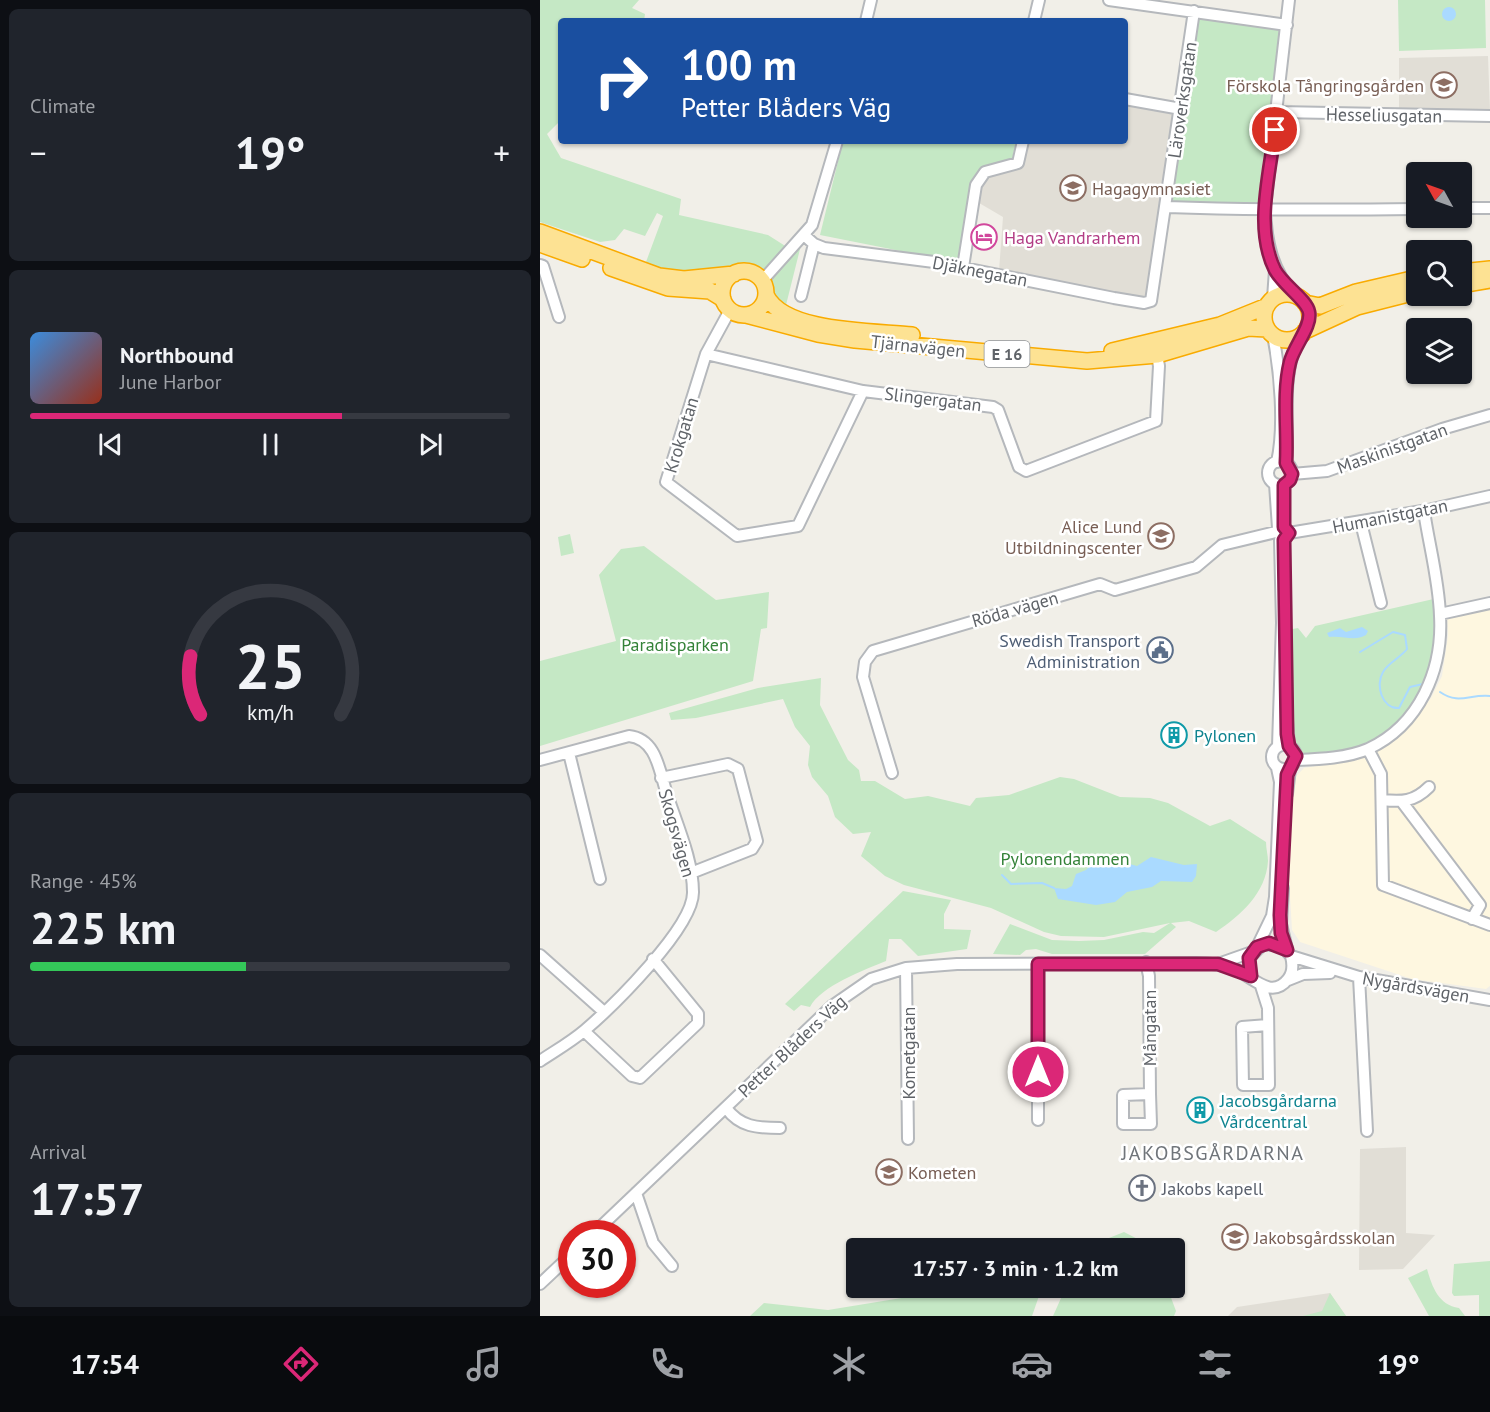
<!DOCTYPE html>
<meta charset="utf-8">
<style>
body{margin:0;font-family:"PT Sans",sans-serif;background:#20242c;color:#f1f3f6;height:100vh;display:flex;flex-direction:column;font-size:22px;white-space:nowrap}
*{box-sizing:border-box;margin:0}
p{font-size:20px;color:#9ea1a6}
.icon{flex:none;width:33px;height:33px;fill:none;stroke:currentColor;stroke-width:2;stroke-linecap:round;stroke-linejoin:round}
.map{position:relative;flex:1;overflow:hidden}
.side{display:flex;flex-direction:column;gap:9px;padding:9px;background:#0d0f14;width:540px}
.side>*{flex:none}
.hud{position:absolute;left:18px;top:18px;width:570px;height:126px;border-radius:6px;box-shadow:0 2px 4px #0004;background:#1a4fa0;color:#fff;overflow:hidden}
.needle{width:39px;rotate:310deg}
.controls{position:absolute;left:866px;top:162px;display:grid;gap:12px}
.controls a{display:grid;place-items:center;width:66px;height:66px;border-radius:6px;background:#171b24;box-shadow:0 2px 4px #0004;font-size:30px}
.speed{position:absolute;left:18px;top:1220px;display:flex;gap:12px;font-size:30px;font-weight:700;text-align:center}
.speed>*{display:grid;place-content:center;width:78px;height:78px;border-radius:50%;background:#171b24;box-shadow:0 2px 4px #0004;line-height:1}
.speed .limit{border:9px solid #d22;background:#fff;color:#111}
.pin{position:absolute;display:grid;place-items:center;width:51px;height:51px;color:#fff;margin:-26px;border:3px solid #fff;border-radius:50%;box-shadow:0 2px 6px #0007}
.me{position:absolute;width:66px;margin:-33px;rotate:0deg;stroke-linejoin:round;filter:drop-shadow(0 0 4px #0008)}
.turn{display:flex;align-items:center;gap:21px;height:126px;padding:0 24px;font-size:27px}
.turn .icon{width:78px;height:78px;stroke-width:2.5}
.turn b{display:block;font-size:42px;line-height:51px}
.big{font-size:45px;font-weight:800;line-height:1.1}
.side .card{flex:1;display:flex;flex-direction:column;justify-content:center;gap:9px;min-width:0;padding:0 21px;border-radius:9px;background:#20242c}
.side .dial{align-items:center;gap:0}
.dial svg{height:156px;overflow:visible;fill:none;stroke:#363941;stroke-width:7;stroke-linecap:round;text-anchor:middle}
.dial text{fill:#f1f3f6;stroke:none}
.song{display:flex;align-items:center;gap:18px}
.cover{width:72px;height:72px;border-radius:9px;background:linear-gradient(135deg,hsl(210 70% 55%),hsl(10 70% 35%))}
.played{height:6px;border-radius:3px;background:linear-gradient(90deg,#db2777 65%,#363941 65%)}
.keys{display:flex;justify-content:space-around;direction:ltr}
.heat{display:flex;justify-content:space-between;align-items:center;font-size:33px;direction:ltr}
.charge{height:9px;border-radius:4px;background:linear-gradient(90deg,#34c759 45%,#363941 0)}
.trip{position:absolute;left:306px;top:1238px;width:339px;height:60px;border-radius:6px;background:#171b24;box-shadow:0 2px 4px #0004;font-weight:800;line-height:60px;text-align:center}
.menu{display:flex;height:96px;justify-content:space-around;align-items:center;background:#090b0e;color:#9ea1a6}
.menu .icon{width:42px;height:42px}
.menu .selected{color:#db2777}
.menu b{font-size:27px;color:#f1f3f6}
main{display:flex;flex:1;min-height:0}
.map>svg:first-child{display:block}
.commercial{fill:#fef7e0}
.education{fill:#e1ded6}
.green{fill:#c5e8c5}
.water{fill:#aadaff}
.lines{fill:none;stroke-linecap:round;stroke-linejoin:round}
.stream{stroke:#aadaff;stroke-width:2}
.minor-casing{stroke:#b5b8bc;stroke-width:14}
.highway-casing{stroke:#f9ab00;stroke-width:18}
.minor{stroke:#fff;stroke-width:10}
.highway{stroke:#fde293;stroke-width:15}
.route-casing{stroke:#8e194d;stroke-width:15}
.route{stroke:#db2777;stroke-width:10}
.labels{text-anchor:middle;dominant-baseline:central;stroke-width:5;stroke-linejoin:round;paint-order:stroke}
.shield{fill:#fff;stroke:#8f9295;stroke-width:1.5}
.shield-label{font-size:16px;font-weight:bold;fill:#5f6368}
.education-label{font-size:18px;fill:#785e54;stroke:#fff;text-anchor:start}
.street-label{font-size:18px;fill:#5f6368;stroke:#fff}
.hotel-label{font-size:18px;fill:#b23c85;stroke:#fff;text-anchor:start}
.service-label{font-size:18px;fill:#4e5e75;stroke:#fff;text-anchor:end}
.park-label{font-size:18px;fill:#348238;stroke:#fff}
.culture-label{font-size:18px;fill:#0d838f;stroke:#fff;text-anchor:start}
.worship-label{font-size:18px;fill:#5b616d;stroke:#fff;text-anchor:start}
.neighbourhood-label{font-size:20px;letter-spacing:1.5px;fill:#70757a;stroke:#fff}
</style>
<main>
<section class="side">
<div class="card"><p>Climate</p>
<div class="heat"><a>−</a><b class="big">19°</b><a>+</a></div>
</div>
<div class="card">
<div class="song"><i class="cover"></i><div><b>Northbound</b><p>June Harbor</p></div></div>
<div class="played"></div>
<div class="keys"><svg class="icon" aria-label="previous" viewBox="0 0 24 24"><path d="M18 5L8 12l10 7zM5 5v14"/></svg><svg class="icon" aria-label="pause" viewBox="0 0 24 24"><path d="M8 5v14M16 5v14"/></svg><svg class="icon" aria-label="next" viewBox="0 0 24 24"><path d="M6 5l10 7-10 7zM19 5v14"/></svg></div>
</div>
<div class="card dial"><svg viewBox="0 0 100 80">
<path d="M14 69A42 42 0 1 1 86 69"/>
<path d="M14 69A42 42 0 0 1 9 39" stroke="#db2777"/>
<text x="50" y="56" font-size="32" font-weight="700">25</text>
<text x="50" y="72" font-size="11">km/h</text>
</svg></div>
<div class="card"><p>Range · 45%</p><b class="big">225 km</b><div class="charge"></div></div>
<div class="card"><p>Arrival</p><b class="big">17:57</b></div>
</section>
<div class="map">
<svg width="950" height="1316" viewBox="0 0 950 1316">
<rect width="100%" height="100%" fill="#f1efe8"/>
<path class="commercial" d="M950 603V986L946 989 872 979 760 942 752 930 749 880 750 797 753 779 764 768 812 760 844 748 858 738 891 698 902 676 908 636 907 612Z"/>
<path class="education" d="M948 56 950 111 859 114V58Z
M585 101 639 110 612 291 606 296H575L459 271 463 217 434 200 442 175 473 166 478 141H585Z
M866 1147V1233L895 1235 863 1269 819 1270 820 1149Z
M790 1293 806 1316H688L697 1307Z"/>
<path class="green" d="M0 0H99L92 8 105 14 104 21H21V120L7 134 21 158 141 199 139 215 228 235 250 249 261 245 246 305 240 309C221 288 235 276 200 266L193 270 124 271 106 262 123 216 117 213 105 236 84 229 75 240 60 242 0 222Z
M858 0H945L946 48 859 51Z
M654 11 747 25 725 208 627 207Z
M303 141H476L471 165 442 174 421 263 280 235Z
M30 534 34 553 21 556 18 537Z
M104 546 176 600 229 592 227 628 221 629 213 681 0 746V661L76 641 59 575 81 549Z
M898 598 895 674 870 716 828 749 756 760 755 751 749 746 747 630 758 628 766 638 775 626Z
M281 678 280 705 308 760 319 770 321 781H335L365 799 388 796 430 806 436 798 469 795 520 777 534 779 580 797 610 798 628 803 670 826 690 819 726 842C726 849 728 855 728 861 726 893 701 915 676 932L649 921 631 923 636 927 605 954H512L496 949 486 950 480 955 453 954 470 924 512 940 539 941 564 940 603 932 614 933 630 923 564 937 521 936 504 932 451 908 364 885 345 876 321 856 331 832 313 834 295 817 288 796 272 777 268 765 270 746 255 727 243 699 156 718 131 720 129 713 218 688Z
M363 891 411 900 404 914V929L431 930 427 949 378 956 361 939H349L346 961C324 970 281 986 270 1007L261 1005 254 1011 245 1004Z
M584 1232 615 1248H544Z
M950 1261V1316H939V1295L914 1296 912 1293 914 1264Z
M887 1269C892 1286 898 1305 919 1308L925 1316H889L868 1278Z
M526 1287H627L636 1311 634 1316H513Z
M392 1293 499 1296 492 1316H210L224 1303 288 1310Z
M790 1293 806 1316H763L782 1311Z"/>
<path class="water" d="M902 14a7 7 0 1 1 14 0a7 7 0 1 1-14 0Z
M822 627 828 631 826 635C814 642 803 635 789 637L787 633 800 628 806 632Z
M560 856 597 866 611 857 644 865 657 864 656 876 652 882 621 881 612 887 587 892 575 902 556 905 518 899 514 888 526 889 532 886 536 874 546 870Z"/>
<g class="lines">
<path class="stream" d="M820 652 853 632 865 635 867 649C861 657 848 663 843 672 835 685 842 709 859 708L870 687 883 684
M900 692C919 705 929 694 950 696
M462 875 471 884 502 883 514 888"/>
<g class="minor-casing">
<path id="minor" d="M569 0 747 25
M749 0 725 208C726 243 732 269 754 295
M326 21 331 0
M494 21 499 0
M585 99 641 109
M738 112 950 116
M627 207C710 210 793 210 876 209
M921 208H950
M265 236 274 244 284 248 394 262 574 298 604 303 611 301 654 11
M0 265 3 266 19 317
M423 267 436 185 445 172 478 163 483 141
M222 281 272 225 297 141
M261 296 274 244
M733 298 735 270
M190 310 166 354 126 482 197 536 258 526 323 391
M733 335C740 371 745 426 737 462
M166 354 323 391 453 407 458 410 479 467 486 471 616 421 619 366 617 355
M728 473a12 12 0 1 1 24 0a12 12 0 1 1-24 0Z
M746 463C749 420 740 375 760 335
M752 474 787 471 902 429 950 415
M735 484 738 528
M821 523 841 603
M749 533 888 510 950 496
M900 614 950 603
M747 720 749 746
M732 757a12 12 0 1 1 24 0a12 12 0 1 1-24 0Z
M738 746 742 623 740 540
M828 749 841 774 843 885 950 925
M29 753 60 879
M0 760 89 736C116 739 119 769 126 791 136 823 153 859 153 892 154 927 72 1007 45 1030 31 1042 15 1051 0 1061
M756 760C780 759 807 758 828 749 880 725 903 669 900 616 899 581 889 545 884 511
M352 773 323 677 325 662 333 651 560 584 575 590 656 567 682 545 736 532
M121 778 188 764 198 769 217 841 212 849 151 873
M747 794 750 769
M842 800C862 802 874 802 889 787
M862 802 940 905 932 919
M743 888 741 924 747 949
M717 947 732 916 735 897 740 782 737 768
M0 955 64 1012
M751 956 819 977 950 1000
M606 962 609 976 610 1094 583 1095V1124H611L610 1094
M498 964V1120
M678 964 712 952
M366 968 368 1139
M819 977 827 1131
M748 980 763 974 790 973
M721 986 728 1008 729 1085H703L702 1027 728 1025
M44 1031 92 1076 100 1078 158 1023V1014L113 959
M186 1108C200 1127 217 1128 240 1128
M96 1193 113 1243 132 1266
M54 1233 292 1006 331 979 366 968 417 964 656 963C670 963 681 964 694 969 711 975 731 1001 748 979 754 972 753 964 751 956L742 946 723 944 709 958 711 976
M0 1284 32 1254"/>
</g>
<g class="highway-casing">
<path id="highway" d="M0 232 119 276 144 279 194 274
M0 244 42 259
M71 268 128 288 170 291 183 299
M182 293a22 22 0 1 1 44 0a22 22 0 1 1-44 0Z
M921 272 950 269
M921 285 950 280
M724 317a23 23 0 1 1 46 0a23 23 0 1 1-46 0Z
M226 295C244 333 334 331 372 335
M765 303 780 306 816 292 876 278
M206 315 278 334 315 340 547 361 617 355 708 328 727 329
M765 331 817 307 876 292
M572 351 680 325 727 306"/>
</g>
<use href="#minor" class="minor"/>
<use href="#highway" class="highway"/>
</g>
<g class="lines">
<g class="route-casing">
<path id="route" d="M498 1072V964H678L711 976 709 958 717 947 729 943 747 950 741 933 740 915 747 775 756 756 749 746 747 734 744 540 749 533 744 527V485L750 480 752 474 746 463C748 430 742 395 750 362 754 346 772 326 769 312 767 300 743 285 735 270 714 228 730 174 735 130"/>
</g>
<use href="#route" class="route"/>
</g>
<defs>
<g id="school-ring" transform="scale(1.35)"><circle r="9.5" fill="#fff" stroke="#8d6e63" stroke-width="1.5"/><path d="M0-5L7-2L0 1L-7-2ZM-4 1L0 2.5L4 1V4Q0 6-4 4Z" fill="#8d6e63"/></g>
<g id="hotel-ring" transform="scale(1.35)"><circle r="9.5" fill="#fff" stroke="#d1479c" stroke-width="1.5"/><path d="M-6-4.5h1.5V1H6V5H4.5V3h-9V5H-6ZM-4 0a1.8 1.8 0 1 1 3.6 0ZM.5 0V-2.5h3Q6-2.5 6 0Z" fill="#d1479c"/></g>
<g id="civic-ring" transform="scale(1.35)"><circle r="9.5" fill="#fff" stroke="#5c6f8a" stroke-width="1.5"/><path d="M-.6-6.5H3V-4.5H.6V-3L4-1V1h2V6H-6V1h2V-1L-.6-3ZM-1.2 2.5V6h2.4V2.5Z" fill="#5c6f8a"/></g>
<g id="building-ring" transform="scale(1.35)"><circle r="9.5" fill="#fff" stroke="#0f9aa8" stroke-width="1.5"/><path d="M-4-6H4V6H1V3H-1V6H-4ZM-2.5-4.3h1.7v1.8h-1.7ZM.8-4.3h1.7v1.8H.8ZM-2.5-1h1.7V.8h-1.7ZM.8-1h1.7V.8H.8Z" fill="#0f9aa8"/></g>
<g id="church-ring" transform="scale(1.35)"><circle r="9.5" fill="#fff" stroke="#6b7280" stroke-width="1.5"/><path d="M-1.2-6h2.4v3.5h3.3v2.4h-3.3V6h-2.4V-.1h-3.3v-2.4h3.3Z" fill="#6b7280"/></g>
<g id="university-ring" transform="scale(1.35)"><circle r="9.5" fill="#fff" stroke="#8d6e63" stroke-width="1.5"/><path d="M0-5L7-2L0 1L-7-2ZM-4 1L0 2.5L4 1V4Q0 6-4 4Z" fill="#8d6e63"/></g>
</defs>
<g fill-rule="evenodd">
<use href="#school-ring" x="904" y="85"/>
<use href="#school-ring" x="533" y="188"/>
<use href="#hotel-ring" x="444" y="237"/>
<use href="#school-ring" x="621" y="536"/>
<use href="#civic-ring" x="620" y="650"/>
<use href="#building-ring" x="634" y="735"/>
<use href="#building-ring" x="660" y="1110"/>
<use href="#school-ring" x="349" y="1172"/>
<use href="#church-ring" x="602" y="1188"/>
<use href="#university-ring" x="695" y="1237"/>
</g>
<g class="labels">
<rect class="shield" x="444.5" y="341" width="45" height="26" rx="4.5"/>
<g class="shield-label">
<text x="467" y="354">E 16</text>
</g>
<g class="education-label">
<text x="884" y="85" text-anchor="end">Förskola Tångringsgården</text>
<text x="552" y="188">Hagagymnasiet</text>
<text x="602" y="526" text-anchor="end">Alice Lund<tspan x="602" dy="21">Utbildningscenter</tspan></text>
<text x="368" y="1172">Kometen</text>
<text x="714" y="1237">Jakobsgårdsskolan</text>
</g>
<g class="street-label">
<text transform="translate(642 100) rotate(-82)">Läroverksgatan</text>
<text transform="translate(844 115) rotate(1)">Hesseliusgatan</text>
<text transform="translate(440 271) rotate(11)">Djäknegatan</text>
<text transform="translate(378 346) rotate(6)">Tjärnavägen</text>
<text transform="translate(393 399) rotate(7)">Slingergatan</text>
<text transform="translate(141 435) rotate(-73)">Krokgatan</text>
<text transform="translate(852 448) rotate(-20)">Maskinistgatan</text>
<text transform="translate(850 516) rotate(-11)">Humanistgatan</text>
<text transform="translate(475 609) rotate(-16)">Röda vägen</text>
<text transform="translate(137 833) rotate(74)">Skogsvägen</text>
<text transform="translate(876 987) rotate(10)">Nygårdsvägen</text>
<text transform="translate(609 1028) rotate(-90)">Mångatan</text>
<text transform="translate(252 1046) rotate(-43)">Petter Blåders Väg</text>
<text transform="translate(368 1053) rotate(-90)">Kometgatan</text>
</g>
<g class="hotel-label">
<text x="464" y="237">Haga Vandrarhem</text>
</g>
<g class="service-label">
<text x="600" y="640">Swedish Transport<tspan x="600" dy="21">Administration</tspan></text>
</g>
<g class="park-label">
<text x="135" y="644">Paradisparken</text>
<text x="525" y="858">Pylonendammen</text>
</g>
<g class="culture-label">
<text x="654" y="735">Pylonen</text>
<text x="680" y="1100">Jacobsgårdarna<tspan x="680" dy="21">Vårdcentral</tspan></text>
</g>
<g class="worship-label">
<text x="622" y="1188">Jakobs kapell</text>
</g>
<g class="neighbourhood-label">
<text x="673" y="1153">JAKOBSGÅRDARNA</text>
</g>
</g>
</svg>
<div class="controls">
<a><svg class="needle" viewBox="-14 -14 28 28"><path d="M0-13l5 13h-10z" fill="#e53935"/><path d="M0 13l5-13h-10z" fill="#9ea1a6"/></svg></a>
<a><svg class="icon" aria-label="search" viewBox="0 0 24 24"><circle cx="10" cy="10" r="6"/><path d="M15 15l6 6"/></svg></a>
<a><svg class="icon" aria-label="layers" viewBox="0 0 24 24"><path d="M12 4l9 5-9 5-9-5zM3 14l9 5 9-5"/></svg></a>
</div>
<div class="speed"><div class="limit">30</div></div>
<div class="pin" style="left:735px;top:130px;background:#d93025"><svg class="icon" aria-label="arrive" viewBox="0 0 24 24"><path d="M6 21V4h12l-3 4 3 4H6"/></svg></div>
<svg class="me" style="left:498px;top:1072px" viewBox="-20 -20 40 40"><circle r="17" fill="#db2777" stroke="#fff" stroke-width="3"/><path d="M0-11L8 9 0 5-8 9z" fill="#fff"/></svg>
<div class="trip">17:57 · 3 min · 1.2 km</div>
<div class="hud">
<div class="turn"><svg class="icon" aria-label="right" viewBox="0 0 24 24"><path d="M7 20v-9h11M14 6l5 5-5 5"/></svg><div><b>100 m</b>Petter Blåders Väg</div></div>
</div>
</div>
</main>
<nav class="menu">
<b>17:54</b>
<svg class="icon selected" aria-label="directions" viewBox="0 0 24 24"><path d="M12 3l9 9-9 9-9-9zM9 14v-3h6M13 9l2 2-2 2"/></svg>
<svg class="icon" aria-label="music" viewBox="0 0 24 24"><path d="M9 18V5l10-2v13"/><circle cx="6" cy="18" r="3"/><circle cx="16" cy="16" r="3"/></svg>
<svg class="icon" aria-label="phone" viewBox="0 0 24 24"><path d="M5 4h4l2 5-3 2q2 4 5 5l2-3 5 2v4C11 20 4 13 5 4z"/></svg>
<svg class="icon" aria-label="climate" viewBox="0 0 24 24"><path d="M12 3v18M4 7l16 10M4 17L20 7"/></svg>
<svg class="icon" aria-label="car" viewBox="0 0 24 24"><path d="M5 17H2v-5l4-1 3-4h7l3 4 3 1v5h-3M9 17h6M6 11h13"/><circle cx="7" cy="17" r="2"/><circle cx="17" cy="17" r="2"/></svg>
<svg class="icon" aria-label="filters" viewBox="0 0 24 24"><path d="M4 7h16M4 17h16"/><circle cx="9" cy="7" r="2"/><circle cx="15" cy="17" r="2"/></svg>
<b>19°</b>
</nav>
